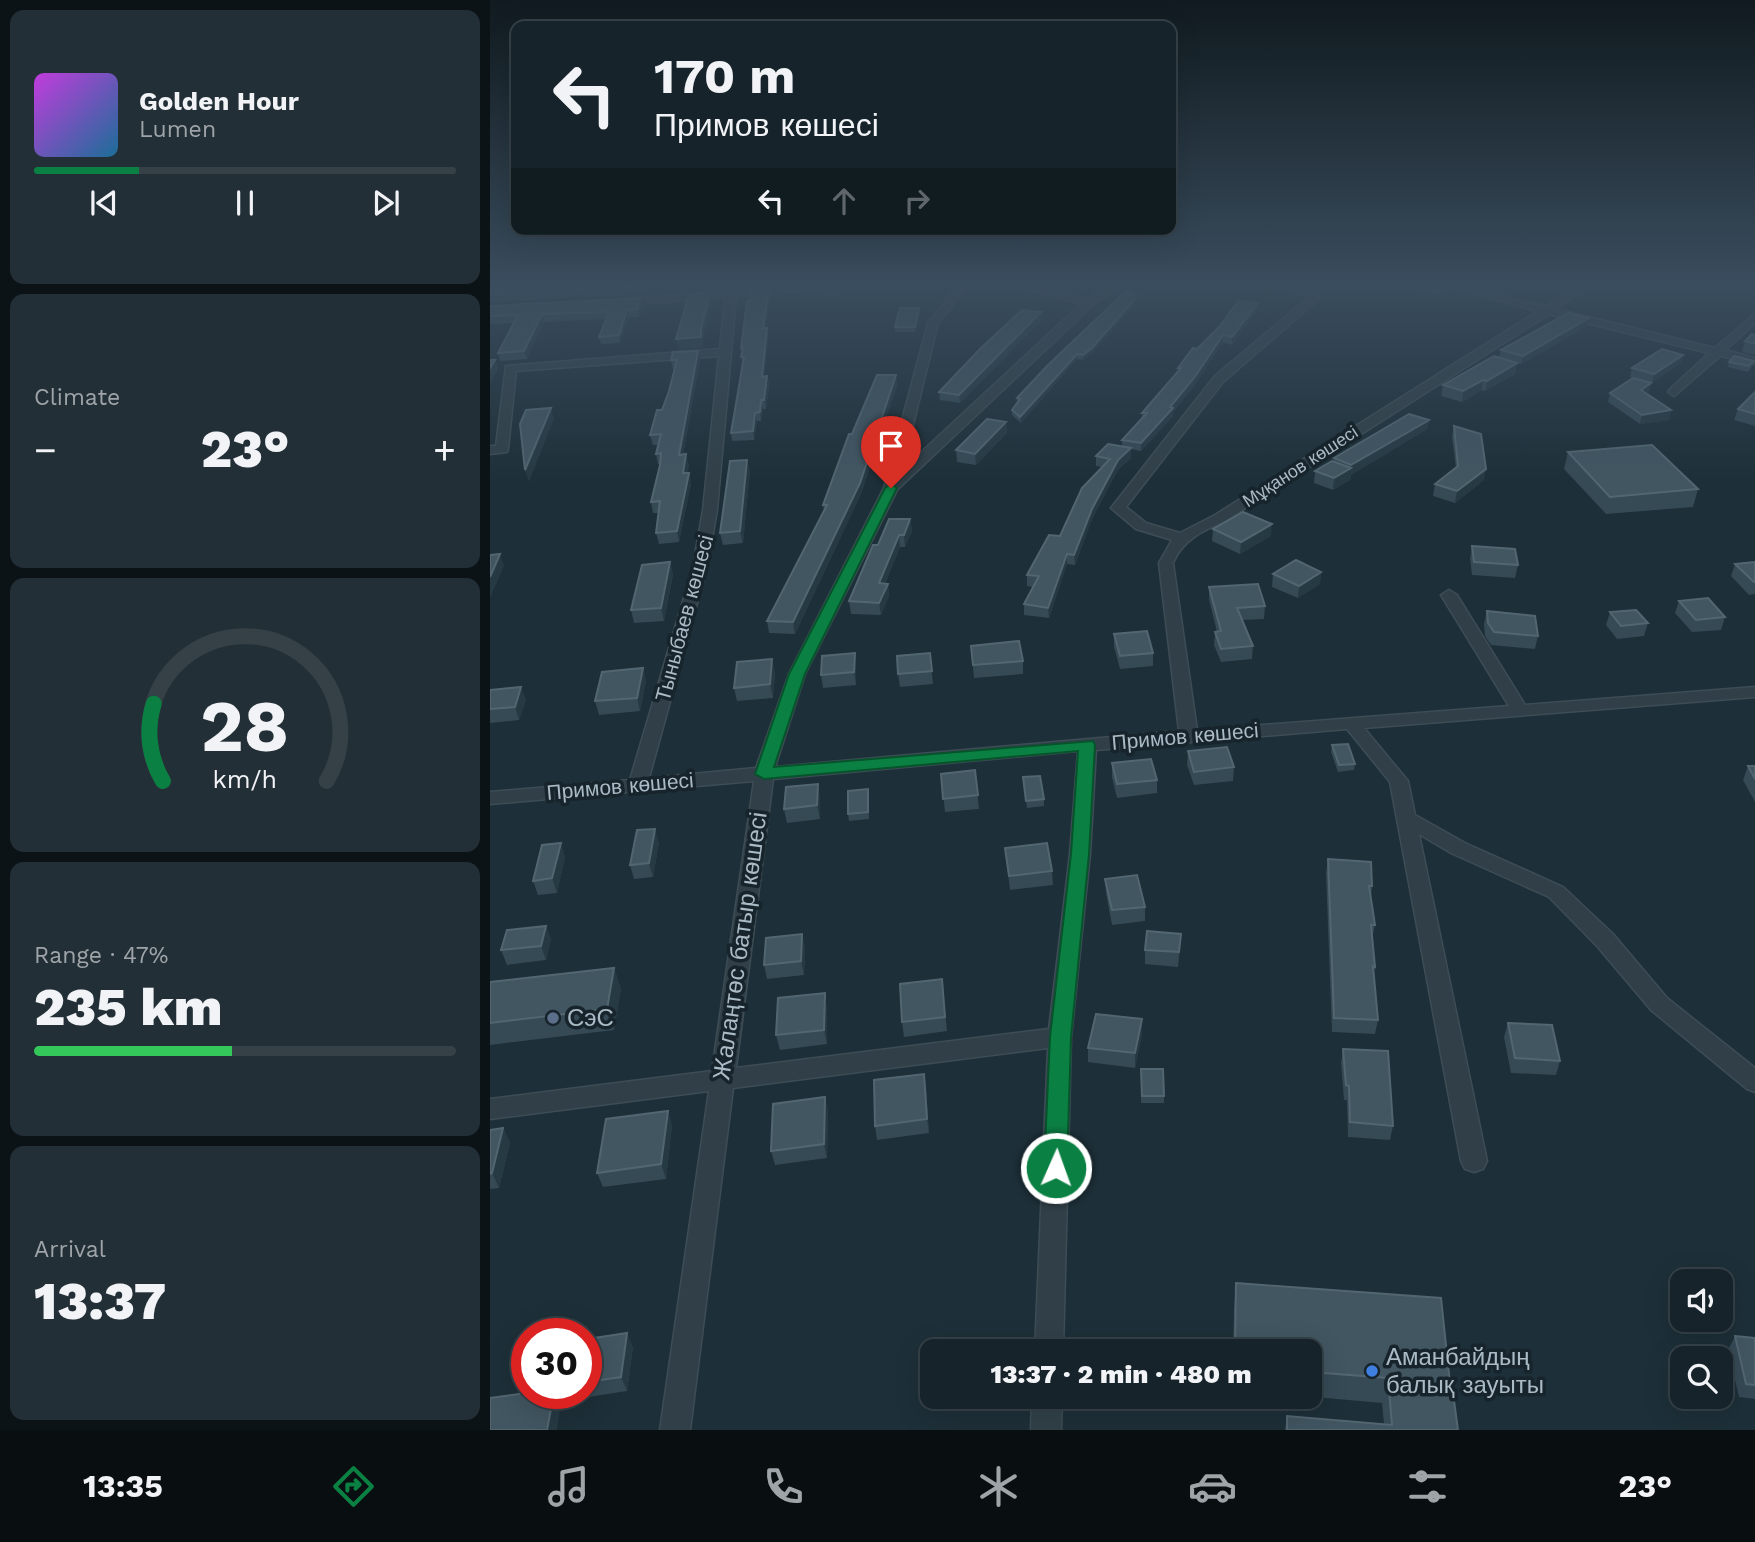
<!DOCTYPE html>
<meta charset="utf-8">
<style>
body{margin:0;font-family:"Work Sans",sans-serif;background:#232f36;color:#f1f3f6;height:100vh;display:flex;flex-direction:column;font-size:26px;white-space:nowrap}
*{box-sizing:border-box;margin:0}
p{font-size:23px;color:#9ea4a8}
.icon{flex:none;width:38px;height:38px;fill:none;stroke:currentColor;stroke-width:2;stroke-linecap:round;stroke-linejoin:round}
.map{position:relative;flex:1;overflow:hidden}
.drawer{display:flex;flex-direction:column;gap:10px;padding:10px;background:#0c1317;width:490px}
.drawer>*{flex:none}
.top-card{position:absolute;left:21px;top:21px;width:665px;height:214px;border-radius:14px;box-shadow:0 7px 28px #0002,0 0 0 2px #354047;background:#16232a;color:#f1f3f6;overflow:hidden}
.controls{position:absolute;left:1180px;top:1269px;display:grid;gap:14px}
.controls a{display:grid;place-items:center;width:63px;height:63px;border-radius:14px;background:#16232a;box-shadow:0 7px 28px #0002,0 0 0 2px #354047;font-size:35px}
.speed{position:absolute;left:21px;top:1318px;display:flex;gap:14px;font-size:35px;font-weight:700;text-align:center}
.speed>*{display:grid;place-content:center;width:91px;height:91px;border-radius:50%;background:#16232a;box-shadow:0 7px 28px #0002,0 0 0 2px #354047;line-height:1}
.speed .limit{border:10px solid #d22;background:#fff;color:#111}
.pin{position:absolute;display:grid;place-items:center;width:60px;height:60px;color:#fff;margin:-72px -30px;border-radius:50% 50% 50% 0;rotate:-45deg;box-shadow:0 0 7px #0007}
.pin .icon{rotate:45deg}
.me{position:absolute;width:77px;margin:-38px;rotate:2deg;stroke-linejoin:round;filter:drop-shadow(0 0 5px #0008)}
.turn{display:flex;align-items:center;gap:24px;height:147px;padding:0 28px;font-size:32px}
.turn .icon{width:91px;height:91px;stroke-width:2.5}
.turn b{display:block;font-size:49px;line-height:60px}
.lanes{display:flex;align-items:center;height:66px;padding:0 28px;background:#0003;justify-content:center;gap:35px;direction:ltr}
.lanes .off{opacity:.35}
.big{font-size:52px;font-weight:800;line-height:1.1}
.drawer .widget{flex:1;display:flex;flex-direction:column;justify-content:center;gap:10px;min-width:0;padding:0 24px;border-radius:14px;background:#232f36}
.drawer .dial{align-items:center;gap:0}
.dial svg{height:182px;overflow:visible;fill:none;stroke:#354047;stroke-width:7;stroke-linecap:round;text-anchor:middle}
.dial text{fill:#f1f3f6;stroke:none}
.song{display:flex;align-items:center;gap:21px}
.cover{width:84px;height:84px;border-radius:10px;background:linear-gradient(135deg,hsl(290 70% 55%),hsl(200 70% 35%))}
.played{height:7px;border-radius:4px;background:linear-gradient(90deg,#0b8043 25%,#354047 25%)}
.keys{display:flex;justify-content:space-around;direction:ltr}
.heat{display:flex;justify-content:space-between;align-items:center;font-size:38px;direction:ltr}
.charge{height:10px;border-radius:5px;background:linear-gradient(90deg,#34c759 47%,#354047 0)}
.trip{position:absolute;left:430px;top:1339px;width:402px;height:70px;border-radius:14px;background:#16232a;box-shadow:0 7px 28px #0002,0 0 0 2px #354047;font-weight:800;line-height:70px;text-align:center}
.menu{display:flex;height:112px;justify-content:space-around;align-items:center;background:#090e11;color:#9ea4a8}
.menu .icon{width:49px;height:49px}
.menu .on{color:#0b8043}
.menu b{font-size:32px;color:#f1f3f6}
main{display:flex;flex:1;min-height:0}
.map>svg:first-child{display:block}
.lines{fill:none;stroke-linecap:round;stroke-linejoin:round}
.minor-casing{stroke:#3d4c55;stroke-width:3}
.minor{fill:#314048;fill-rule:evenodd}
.wall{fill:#354a55}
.shaded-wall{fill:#263a44}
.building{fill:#415661;stroke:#526671;stroke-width:2}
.route{fill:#0b8043;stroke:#07532c;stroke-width:2}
.service-dot{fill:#5c6f8a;stroke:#17242c;stroke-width:2.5}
.shop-dot{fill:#3f7fe0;stroke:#17242c;stroke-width:2.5}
.labels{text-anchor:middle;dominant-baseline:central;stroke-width:7;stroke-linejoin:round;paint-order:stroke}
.far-street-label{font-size:18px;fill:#aabbc6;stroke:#17242c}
.street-label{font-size:21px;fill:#aabbc6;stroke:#17242c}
.near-street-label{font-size:24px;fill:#aabbc6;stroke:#17242c}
.near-poi-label{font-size:24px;fill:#aabbc6;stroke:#17242c;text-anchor:start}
</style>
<main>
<section class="drawer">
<div class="widget">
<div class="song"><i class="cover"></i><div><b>Golden Hour</b><p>Lumen</p></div></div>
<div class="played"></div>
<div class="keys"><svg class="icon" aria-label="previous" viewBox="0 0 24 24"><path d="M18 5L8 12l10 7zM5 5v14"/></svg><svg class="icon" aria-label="pause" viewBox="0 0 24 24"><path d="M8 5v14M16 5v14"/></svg><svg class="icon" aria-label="next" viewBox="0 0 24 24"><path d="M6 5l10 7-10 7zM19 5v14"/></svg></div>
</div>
<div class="widget"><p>Climate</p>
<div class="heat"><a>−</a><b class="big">23°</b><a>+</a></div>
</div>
<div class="widget dial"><svg viewBox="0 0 100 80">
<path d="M14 69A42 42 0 1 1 86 69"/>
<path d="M14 69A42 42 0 0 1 10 35" stroke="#0b8043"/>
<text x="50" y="56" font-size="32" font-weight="700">28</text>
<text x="50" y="72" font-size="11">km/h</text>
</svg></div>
<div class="widget"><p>Range · 47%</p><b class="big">235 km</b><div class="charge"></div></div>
<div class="widget"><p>Arrival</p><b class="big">13:37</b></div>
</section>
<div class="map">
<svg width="1265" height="1430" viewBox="0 0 1265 1430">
<rect width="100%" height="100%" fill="#1d2f38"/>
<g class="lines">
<g class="minor-casing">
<path id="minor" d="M241 282H251L248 291 346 282H381L376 285 246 297 227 510 217 567 159 778 266 768 299 674 394 488 438 323 471 282H481L448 323 412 470 591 304 506 282H523L597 299 626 282H638L603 305 407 490 315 674 285 767 689 731 669 563 682 540 646 529 621 508 725 376 818 298 806 291 754 285 749 282 809 285 830 298 733 382 636 507 656 523 690 533 725 515 1048 311 938 282H954L1055 306 1094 282H1106L1066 309 1225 348 1265 314V323L1236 350 1265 358V364L1230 356 1184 396 1178 392 1180 389 1219 353 1059 314 735 521C713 531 693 539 683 563L707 730 1019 706 951 595 959 590 967 595 1035 705 1265 687V697L874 728 918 781 925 815 975 843 1073 887 1123 934 1177 998 1265 1068V1092L1257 1089 1161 1010 1107 946 1059 897 961 853 929 834 997 1161 993 1169 984 1172 975 1169 971 1161 900 782 857 729 606 750 600 854 581 1037 573 1351H545L558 1048 243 1088 200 1430H170L219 1091 0 1119V1099L222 1071 264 781 0 804V792L140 780 203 567 213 510 229 356 26 371 18 449 17 452 0 454V446H6L16 366 230 349 235 298 128 305 123 302 128 299 237 292ZM588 751 580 854 559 1029 246 1068 283 779Z
M542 1396H572L571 1430H541Z"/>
</g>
<use href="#minor" class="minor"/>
</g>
<path class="wall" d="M157 282 158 289 156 294 0 302V289Z
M208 282H231L230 286H225V290L209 291 208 285Z
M511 282V286L507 291 488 289V285Z
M889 282H946L960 291 949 296Z
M350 285 351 297 334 298V287Z
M279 289 280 297 276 328 278 336 274 377 277 376 279 385 276 409H273L271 421H267L264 440 242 441 241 433 252 363 251 348 260 301Z
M646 296 645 304 602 353 593 360 587 359 531 423 522 415V410L527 403V398Z
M768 303 767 310 742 345 733 342 704 386 683 412V416L651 451 641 449V458L628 470 602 519 585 565 577 564 559 618 534 615V604L543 587 537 586V575L570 536 612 467 606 466V456L632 446V440L652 418V413L688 372V368L707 349Z
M153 305 149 317H139L130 343 111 344 109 337 116 319 54 322 37 359 10 361 8 353 23 323 0 324V306Z
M551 312 552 320 470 403 450 400 449 392Z
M429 313 425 332H405V327Z
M1099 318 1097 326 1031 364 1009 358 1011 350Z
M1265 335V355L1252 352 1255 341Z
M208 351 210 360 193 455 199 465 197 473H199L201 484 189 542 169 544 166 533 169 513H163L161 502 170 464H168L166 454 168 445H163L160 435 172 410 179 391 185 369 183 370 181 360Z
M1193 355 1191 363 1161 383 1159 392 1156 394 1181 410 1179 420 1150 424 1118 402 1120 393 1143 378 1140 377 1142 368Z
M1239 362 1262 366 1258 372 1238 367Z
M1027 363 1025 374 995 391 992 390 972 402 951 396 953 385Z
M406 375 407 385 371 494 305 634 279 633 277 621 334 512 333 505 362 434Z
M1265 392V426L1244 420 1248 409Z
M939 420 937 429 861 475 860 480 843 490 824 483 825 471 843 461 844 458Z
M516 422 517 433 486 465 467 462 466 450Z
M964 426 994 480 965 503 943 496 945 484 966 468 962 437Z
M1078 452 1208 489 1203 507 1116 514 1074 469Z
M260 471 253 543 233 545 230 533Z
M420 519 422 531 415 547H410L395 584H398L399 596 391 615 361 614 359 601 388 545Z
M723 529 781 536 750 554 722 541Z
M982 546 1028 565 1025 578 982 575 980 558Z
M180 562 183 575 174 621 144 623 141 610Z
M1265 562V594L1259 595 1241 576 1245 564Z
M831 572 830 584 808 598 782 587 783 574Z
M719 587 775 606 774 619 752 620 763 646 762 659 731 662 724 645 725 632H727L719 599Z
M1189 601 1235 617 1231 630 1202 632 1185 613Z
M997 611 1048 636 1045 649 1001 645 995 636 994 624Z
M1120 612 1158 623 1154 636 1127 639 1116 625Z
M624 634 663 653V666L630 669 624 647Z
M481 646 533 661V674L484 678Z
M440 653 443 684 410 687 408 674Z
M366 666V685L333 688 331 675Z
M153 668 156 681 150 711 109 715 105 701Z
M285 672 283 698 247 701 244 688Z
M0 690 36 700 29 720 0 723Z
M842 745 865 764 864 770 848 772 841 752Z
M698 751 744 767 743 781 704 785 697 765Z
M622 763 667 780V793L627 798 622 777Z
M1258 766H1265V802L1253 780Z
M485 770 489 809 455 812 451 774Z
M533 777 554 799V806L537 808Z
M378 789 379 819 359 821 358 814Z
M330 798V819L297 823 294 809Z
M169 842 163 877 144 879 140 865Z
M515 848 562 871 563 885 520 890Z
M75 857 67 893 48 895 43 881Z
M838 859 882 886 881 897 885 925 882 939 885 967 883 975 888 1020 885 1034 842 1032 836 873Z
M615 879 655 907V921L622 925 616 893Z
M56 926 61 940 56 960 17 965 11 950Z
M312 934 315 948 314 975 277 979 274 965Z
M690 948 688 967 655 964V950Z
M124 968 131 989 124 1030 0 1045V982Z
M452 979 457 1031 414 1037 412 1022Z
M337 1007V1044L290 1050 286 1035Z
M652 1019V1034L645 1068 598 1062V1048Z
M1018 1023 1070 1061 1066 1075 1021 1073 1014 1037Z
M853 1049 903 1126 900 1140 858 1137 857 1100H854L851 1063Z
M651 1069 674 1096V1103H651Z
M434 1074 436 1088 439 1133 387 1140 385 1126Z
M335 1097 338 1111 337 1158 285 1165 281 1151Z
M182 1125 176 1179 113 1187 107 1173Z
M13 1128 20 1143 9 1188 0 1189V1130Z
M746 1283 961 1393 968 1430H795L797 1416 894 1424 892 1403 813 1396H821V1351H743L744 1308Z
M1245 1336 1265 1338V1399L1249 1397 1238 1350Z
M143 1347 137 1391 98 1397 96 1393V1351Z"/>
<path class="shaded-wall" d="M157 282 158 289 156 294 155 286Z
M264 282H282V285L265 287Z
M511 282V286L507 291 506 286Z
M961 286 960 291 949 296V292Z
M279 289 280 297 275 336 273 328Z
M220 292 222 301 213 339V348L188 350 186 339 211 329Z
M646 296 645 304 602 353 593 360V355Z
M151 298 153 305 149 317 147 309Z
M768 303 767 310 742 345V337Z
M429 308V313L425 332V327Z
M137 310 139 317 130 343 129 335Z
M551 312 552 320 470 403 469 395Z
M52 314 54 322 37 359 34 351Z
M1099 318 1097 326 1031 364 1033 356Z
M277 328 278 336 274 385 272 377Z
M733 335V342L704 386 683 412V416L651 451V443L680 407Z
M208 351 210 360 191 465 189 455Z
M587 354V359L531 423 530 417Z
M1193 355 1191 363 1162 383 1164 374Z
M5 360 8 369 0 384V368Z
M1027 363 1025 374 995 391 997 381Z
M406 375 407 385 371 494 305 634 303 622Z
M277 376 279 385 276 409 274 400Z
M993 380 992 390 972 402 973 391Z
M1161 383 1159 392 1148 399 1151 390Z
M271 400 273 409 271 421 270 412Z
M61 408 64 419 39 482 35 470Z
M1181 410 1179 420 1150 424 1152 415Z
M265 413 267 421 264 440 263 431Z
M939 420 937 429 861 475 860 480 843 490 844 478 861 469V465Z
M516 422 517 433 486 465 485 454Z
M641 448V458L628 470 602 519 585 565 584 555 602 509 628 460Z
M196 454 199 465 195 484 193 473Z
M257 460 260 471 253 543 250 531Z
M996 469 994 480 965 503 967 491Z
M199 473 201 484 189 542 187 531Z
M420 519 422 531 415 547 414 535Z
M782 524 781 536 750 554 751 542Z
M409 535 410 547 390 596 389 583Z
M10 554 14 566 0 598V577Z
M577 554V564L559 618 558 608Z
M180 562 183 575 174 621 171 608Z
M831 572 830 584 808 598 809 586Z
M398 584 399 596 391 615 389 603Z
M365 653 366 666V685L364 672Z
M282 659 285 672 283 698 280 684Z
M153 668 156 681 150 711 147 698Z
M31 687 36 700 29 720 25 707Z
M328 784 330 798V819L327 805Z
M165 829 169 842 163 877 159 863Z
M71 843 75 857 67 893 62 878Z
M56 926 61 940 56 960 51 946Z
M312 934 315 948 314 975 311 961Z
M124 968 131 989 124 1030 117 1009Z
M335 993 337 1007V1044L334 1030Z
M652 1019V1034L645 1068V1053Z
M434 1074 436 1088 439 1133 437 1119Z
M335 1097 338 1111 337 1158 334 1144Z
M178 1111 182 1125 176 1179 171 1164Z
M13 1128 20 1143 9 1188 2 1173Z
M137 1333 143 1347 137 1391 131 1377Z
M64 1393H67L71 1402 67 1430H57Z"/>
<path class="building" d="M156 282 155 286 0 295V289Z
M208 282H224L223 284 208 285Z
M490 282H510L506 286 488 285Z
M909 282H946L961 286 949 292Z
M350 285V292L334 293V287Z
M279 289 273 328H277L272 377 277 376 274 400H271L270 412 265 413 263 431 241 433 254 357H251L253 347 251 348 257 301H260L261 291Z
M638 289 646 296 645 299 602 348 593 355 587 354 530 417 522 410 530 399 527 398 558 365Z
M220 292 211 329V337L186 339 199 295Z
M151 298 147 309 137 310 129 335 109 337 119 312 52 314 34 351 8 353 28 315 0 316V306Z
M748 301 768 303 742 337 733 335 704 378 680 407 683 408 651 443 632 440 657 413H652L691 368H688L703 348 707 349 730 326Z
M410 308H429L425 327H405Z
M532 310 551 312 469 395 449 392 490 349Z
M1078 313 1099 318 1033 356 1011 350Z
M1262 334 1265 335V344L1255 341Z
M1172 349 1193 355 1164 374 1142 368Z
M208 351 189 455 196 454 193 473H199L187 531 166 533 170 501 161 502 170 465 171 453 166 454 171 434 160 435 167 410H172L179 391 187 360H181L183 352Z
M1004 356 1027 363 997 381 993 380 973 391 953 385Z
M1244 356 1264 361 1259 366 1239 362Z
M0 360H5L0 368Z
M387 375H406L370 483 303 622 277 621 337 505H333L359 434H362Z
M1143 378 1161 383 1151 390 1181 410 1152 415 1120 393Z
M1265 392V414L1248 409Z
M61 408 35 470 30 424 36 410Z
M919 414 939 420 861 465 844 458Z
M497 419 516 422 485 454 466 450Z
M964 426 991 434 996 469 967 491 945 484 968 466Z
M618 444 641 448 628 460 602 509 584 555 577 554 558 608 534 604 549 576 537 575 559 535 570 536 592 488 620 459 606 456Z
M1162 445 1208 489 1120 497 1078 452Z
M257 460 250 531 230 533 240 461Z
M842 461 861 468 844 478 825 471Z
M753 512 782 524 751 542 723 529Z
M399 519H420L414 535H409L389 583 398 584 389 603 359 601 383 545H388Z
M982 546 1025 549 1028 565 984 562Z
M10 554 0 577V555Z
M806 560 831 572 809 586 783 574Z
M180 562 171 608 141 610 152 565Z
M1265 562V582H1264L1245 564Z
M768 584 775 606 747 608 763 646 731 649 725 632 731 631 719 587Z
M1218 598 1235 617 1206 620 1189 601Z
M1146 610 1158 623 1131 626 1120 612Z
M997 611 1045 616 1048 636 1004 632 998 623Z
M657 631 663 653 630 656 624 634Z
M529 641 533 661 483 665 481 646Z
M365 653 364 672 331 675 332 656Z
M440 653 442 671 408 674 407 656Z
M282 659 280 684 244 688 247 662Z
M153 668 147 698 105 701 112 672Z
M31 687 25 707 0 709V690Z
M858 744 865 764 849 765 842 745Z
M737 747 744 767 704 772 698 751Z
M661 759 667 780 627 784 622 763Z
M1258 766H1265V779Z
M485 770 488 795 453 799 451 774Z
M550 776 554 799 536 801 533 777Z
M328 784 327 805 294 809 296 787Z
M378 789V812L358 814V791Z
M165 829 159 863 140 865 147 830Z
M71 843 62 878 43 881 52 845Z
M557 843 562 871 519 876 515 848Z
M838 859 881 862 882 886H879L885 925H881L885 967 883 966 888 1020 844 1018Z
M647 875 655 907 622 910 615 879Z
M56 926 51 946 11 950 17 930Z
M657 931 691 934 689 952 655 950Z
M312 934 311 961 274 965 276 938Z
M124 968 117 1009 0 1023V982Z
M452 979 455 1017 412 1022 410 984Z
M335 993 334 1030 286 1035 288 998Z
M606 1014 652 1019 645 1053 598 1048Z
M1018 1023 1062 1025 1070 1061 1025 1058Z
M853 1049 898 1051 903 1126 860 1122 859 1086 856 1085Z
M651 1069H673L674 1096H652Z
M434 1074 437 1119 385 1126 384 1080Z
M335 1097 334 1144 281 1151 283 1104Z
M178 1111 171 1164 107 1173 116 1119Z
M13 1128 2 1173 0 1174V1130Z
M746 1283 951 1298 961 1393H963L968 1430H797V1416L902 1425 898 1378 821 1372V1351H745Z
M137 1333 131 1377 96 1382V1351L98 1339Z
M1245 1336 1265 1338V1385L1256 1384Z
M37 1393H64L57 1430H0V1398Z"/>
<linearGradient id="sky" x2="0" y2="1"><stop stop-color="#101a1f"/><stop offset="0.59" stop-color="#3a4d5e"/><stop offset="1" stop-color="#3a4d5e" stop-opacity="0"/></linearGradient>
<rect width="1265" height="482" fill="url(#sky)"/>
<path class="route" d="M401 484 407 488 315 674 284 767 603 741 605 745 599 854 581 1037 577 1168 574 1175 566 1178 558 1175 554 1168 560 1037 581 854 588 751 274 779 265 774 299 674 395 488Z"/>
<circle class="service-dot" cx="63" cy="1018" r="7"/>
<circle class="shop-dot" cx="882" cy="1371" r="7"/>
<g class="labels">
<g class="far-street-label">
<text transform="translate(810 466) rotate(-33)">Мұқанов көшесі</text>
</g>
<g class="street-label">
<text transform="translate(194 618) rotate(-75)">Тыныбаев көшесі</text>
<text transform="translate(695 736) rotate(-5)">Примов көшесі</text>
<text transform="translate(130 786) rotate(-5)">Примов көшесі</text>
</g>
<g class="near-street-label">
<text transform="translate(250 946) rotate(-82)">Жалаңтөс батыр көшесі</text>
</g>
<g class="near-poi-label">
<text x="77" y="1018">СэС</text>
<text x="896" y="1357">Аманбайдың<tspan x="896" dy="28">балық зауыты</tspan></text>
</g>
</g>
</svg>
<div class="controls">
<a><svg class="icon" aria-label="sound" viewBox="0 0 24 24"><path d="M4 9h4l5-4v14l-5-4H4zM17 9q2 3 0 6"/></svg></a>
<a><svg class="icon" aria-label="search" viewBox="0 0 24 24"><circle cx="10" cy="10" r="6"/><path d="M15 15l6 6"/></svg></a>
</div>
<div class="speed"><div class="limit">30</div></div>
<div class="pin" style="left:401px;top:488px;background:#d93025"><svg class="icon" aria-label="arrive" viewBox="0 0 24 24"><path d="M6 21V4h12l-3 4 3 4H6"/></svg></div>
<svg class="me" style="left:566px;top:1168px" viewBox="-20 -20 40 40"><circle r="17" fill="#0b8043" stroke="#fff" stroke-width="3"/><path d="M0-11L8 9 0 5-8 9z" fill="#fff"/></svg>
<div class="trip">13:37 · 2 min · 480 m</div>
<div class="top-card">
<div class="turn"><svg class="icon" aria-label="left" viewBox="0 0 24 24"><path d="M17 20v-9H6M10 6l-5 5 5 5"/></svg><div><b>170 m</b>Примов көшесі</div></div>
<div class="lanes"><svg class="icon" aria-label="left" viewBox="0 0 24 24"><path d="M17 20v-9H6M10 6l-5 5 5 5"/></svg><svg class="icon off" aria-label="ahead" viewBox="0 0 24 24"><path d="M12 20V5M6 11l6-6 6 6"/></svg><svg class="icon off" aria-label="right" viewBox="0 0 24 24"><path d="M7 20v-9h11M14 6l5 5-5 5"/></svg></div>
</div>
</div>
</main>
<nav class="menu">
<b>13:35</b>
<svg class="icon on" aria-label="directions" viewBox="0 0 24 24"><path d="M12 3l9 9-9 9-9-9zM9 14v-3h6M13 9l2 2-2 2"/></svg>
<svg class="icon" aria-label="music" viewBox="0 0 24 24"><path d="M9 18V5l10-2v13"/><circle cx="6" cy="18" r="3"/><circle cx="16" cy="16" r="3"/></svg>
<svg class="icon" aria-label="phone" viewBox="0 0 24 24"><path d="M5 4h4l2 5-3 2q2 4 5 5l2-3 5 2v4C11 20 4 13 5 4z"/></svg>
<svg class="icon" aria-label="climate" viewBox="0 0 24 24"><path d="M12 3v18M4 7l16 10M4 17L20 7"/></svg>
<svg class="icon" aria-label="car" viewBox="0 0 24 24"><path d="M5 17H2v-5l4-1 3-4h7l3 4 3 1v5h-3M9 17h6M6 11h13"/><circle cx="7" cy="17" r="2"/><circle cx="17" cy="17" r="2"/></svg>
<svg class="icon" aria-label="filters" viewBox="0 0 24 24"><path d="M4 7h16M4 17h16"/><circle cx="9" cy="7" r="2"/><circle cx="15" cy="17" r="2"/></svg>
<b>23°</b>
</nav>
